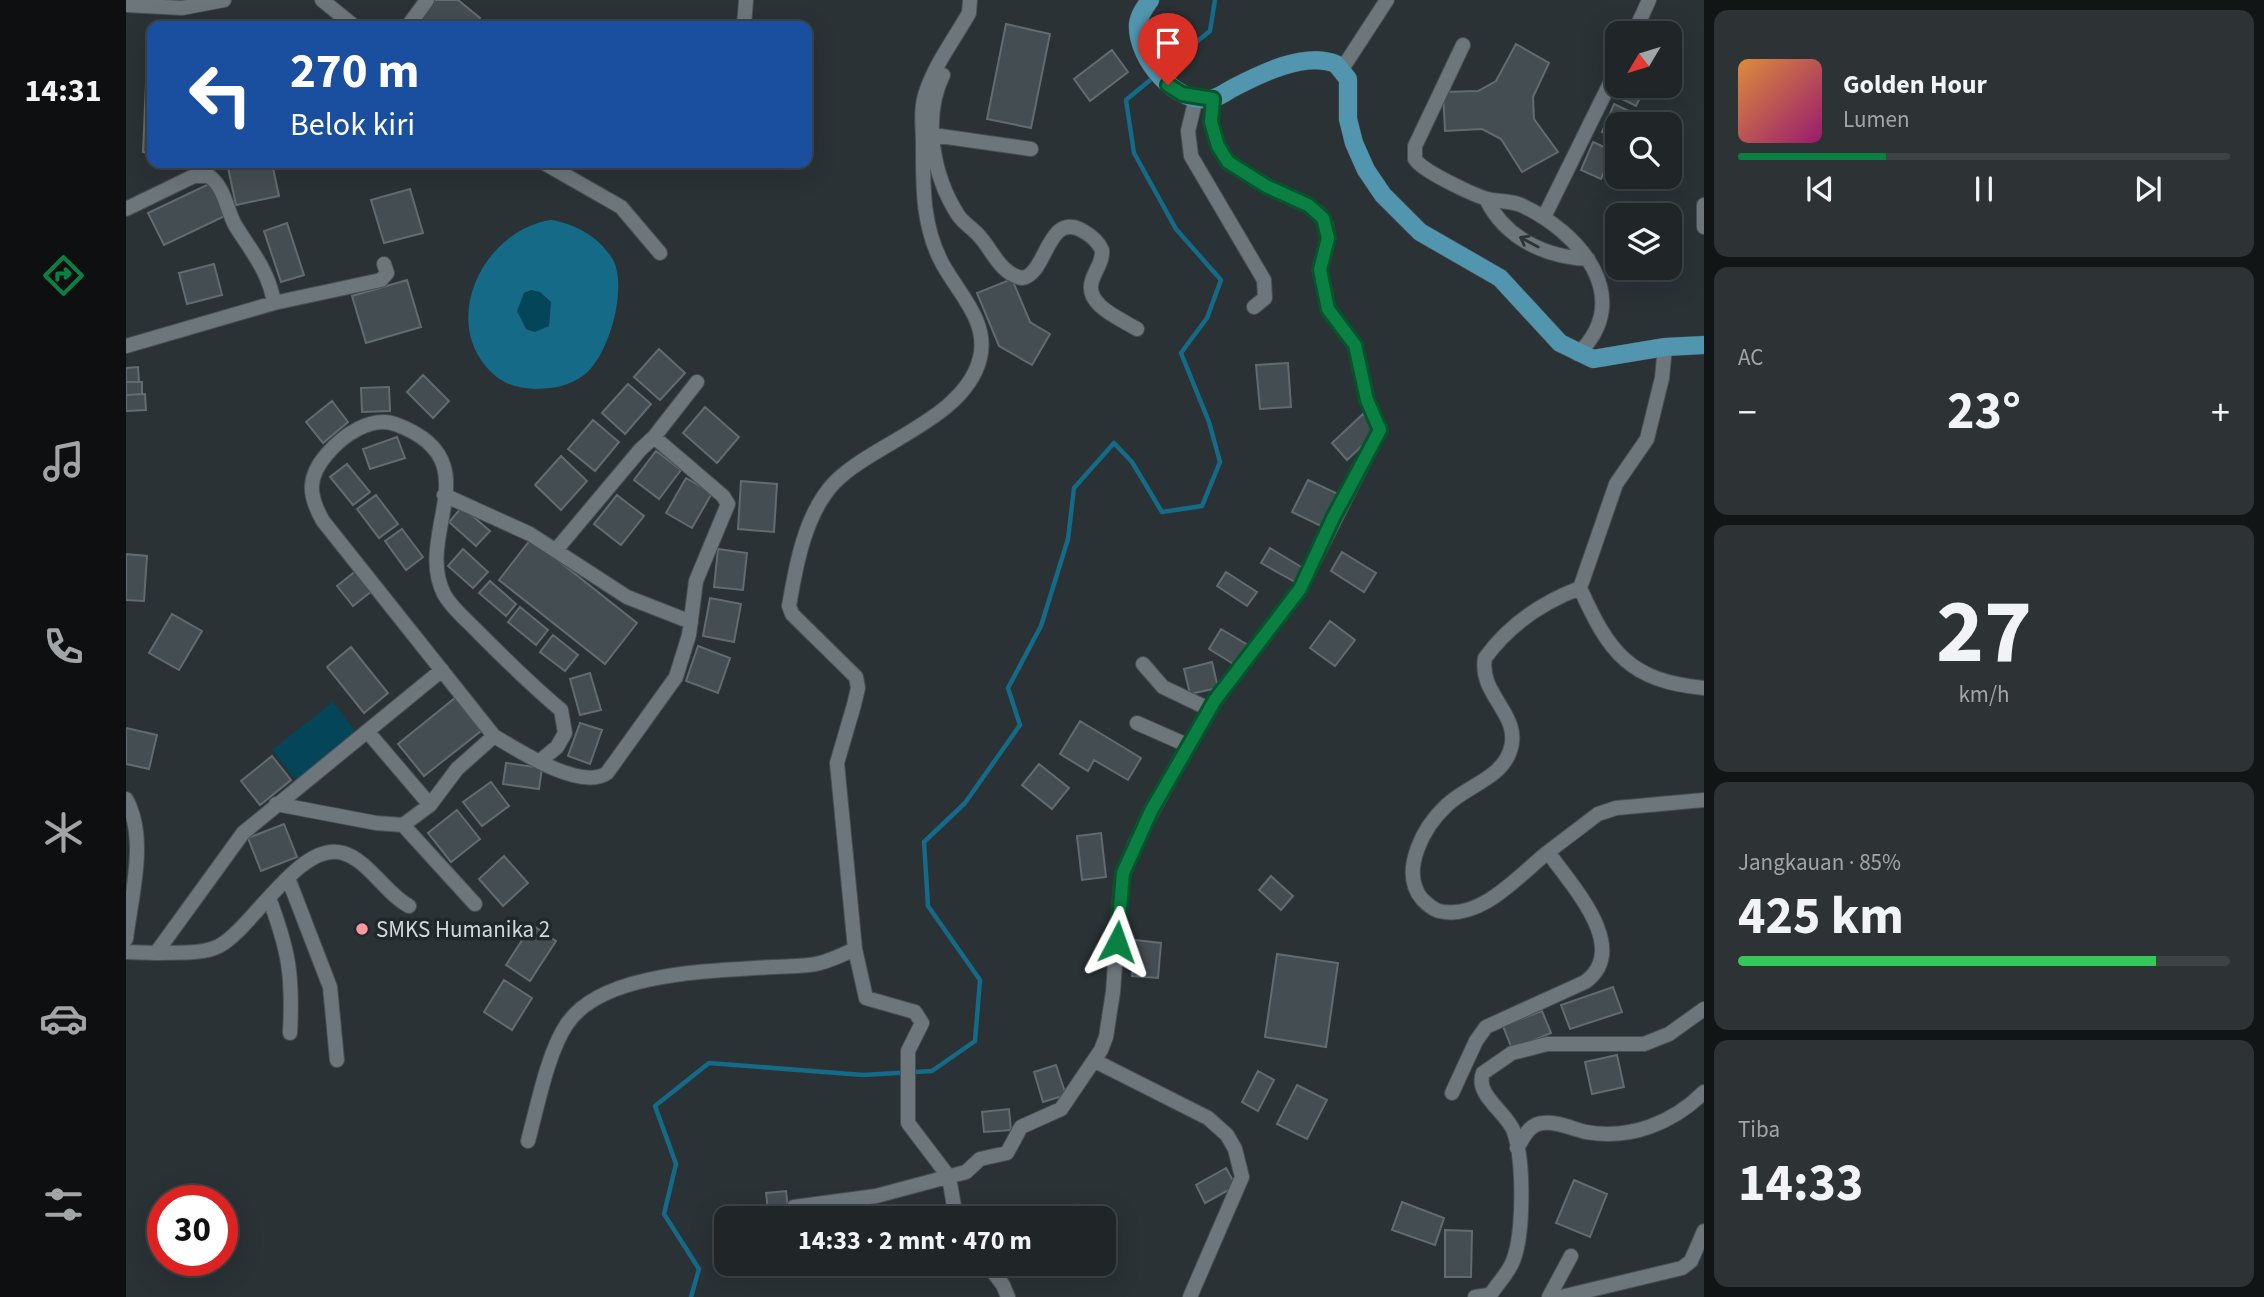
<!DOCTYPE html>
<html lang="id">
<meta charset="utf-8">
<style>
body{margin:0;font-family:"Source Sans 3",sans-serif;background:#2d3234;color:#f1f3f6;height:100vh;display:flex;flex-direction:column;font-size:26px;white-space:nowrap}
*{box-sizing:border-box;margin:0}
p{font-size:23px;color:#a2a5a8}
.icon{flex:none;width:38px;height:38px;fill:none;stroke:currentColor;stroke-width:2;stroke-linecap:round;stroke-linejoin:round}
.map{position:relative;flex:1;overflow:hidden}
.side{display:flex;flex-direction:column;gap:10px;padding:10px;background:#121516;width:560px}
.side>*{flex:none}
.hud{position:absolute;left:21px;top:21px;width:665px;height:147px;border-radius:14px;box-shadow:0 7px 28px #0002,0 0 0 2px #3d4345;background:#1a4fa0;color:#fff;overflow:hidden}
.needle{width:46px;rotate:232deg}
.tools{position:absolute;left:1479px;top:21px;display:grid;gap:14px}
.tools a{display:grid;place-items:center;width:77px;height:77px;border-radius:14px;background:#202628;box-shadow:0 7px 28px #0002,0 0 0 2px #3d4345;font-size:35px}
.speed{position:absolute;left:21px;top:1185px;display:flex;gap:14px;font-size:35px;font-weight:700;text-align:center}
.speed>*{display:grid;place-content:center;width:91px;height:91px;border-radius:50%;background:#202628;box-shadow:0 7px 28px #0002,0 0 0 2px #3d4345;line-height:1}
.speed .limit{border:10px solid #d22;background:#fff;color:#111}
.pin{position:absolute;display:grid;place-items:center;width:60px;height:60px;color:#fff;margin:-72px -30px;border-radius:50% 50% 50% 0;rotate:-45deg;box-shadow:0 0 7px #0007}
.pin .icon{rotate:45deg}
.me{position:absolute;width:77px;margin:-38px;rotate:4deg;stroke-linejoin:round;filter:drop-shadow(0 0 5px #0008)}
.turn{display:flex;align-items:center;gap:24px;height:147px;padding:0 28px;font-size:32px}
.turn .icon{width:91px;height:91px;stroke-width:2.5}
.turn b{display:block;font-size:49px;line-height:60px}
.big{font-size:52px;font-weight:700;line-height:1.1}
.side .widget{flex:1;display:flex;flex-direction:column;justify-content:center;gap:10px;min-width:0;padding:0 24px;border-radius:14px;background:#2d3234}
.side .dial{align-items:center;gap:0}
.dial b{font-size:91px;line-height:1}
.song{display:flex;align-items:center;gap:21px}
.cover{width:84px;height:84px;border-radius:10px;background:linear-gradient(135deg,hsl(30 70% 55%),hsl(320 70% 35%))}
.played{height:7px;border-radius:4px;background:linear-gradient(90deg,#0b8043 30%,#3d4345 30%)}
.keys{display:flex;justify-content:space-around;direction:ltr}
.heat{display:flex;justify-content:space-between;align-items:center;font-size:38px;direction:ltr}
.charge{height:10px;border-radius:5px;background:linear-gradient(90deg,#34c759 85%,#3d4345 0)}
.trip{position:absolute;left:588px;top:1206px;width:402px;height:70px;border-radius:14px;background:#202628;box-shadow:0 7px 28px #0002,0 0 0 2px #3d4345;font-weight:700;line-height:70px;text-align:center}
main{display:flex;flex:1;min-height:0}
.tabs{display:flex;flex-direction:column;width:126px;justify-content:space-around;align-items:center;background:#0d0f10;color:#a2a5a8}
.tabs .icon{width:49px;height:49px}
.tabs .selected{color:#0b8043}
.tabs b{font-size:32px;color:#f1f3f6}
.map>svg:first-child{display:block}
.green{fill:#04455a}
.water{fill:#146a87;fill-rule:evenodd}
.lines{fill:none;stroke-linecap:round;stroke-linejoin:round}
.stream{stroke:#146a87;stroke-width:4.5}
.building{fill:#444d51;stroke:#626b6f;stroke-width:2}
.minor-casing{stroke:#484f52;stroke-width:16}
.major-casing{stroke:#484f52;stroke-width:19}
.minor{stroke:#6d767b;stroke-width:14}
.major{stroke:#5195af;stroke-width:18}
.oneway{stroke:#2c3438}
.route-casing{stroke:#07532c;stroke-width:18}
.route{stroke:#0b8043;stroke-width:12}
.poi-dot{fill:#f49aa0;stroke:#20282c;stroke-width:2.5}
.labels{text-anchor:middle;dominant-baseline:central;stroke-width:7;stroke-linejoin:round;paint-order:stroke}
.poi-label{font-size:23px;fill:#d2d7d9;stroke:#20282c;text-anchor:start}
</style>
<main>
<nav class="tabs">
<b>14:31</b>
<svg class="icon selected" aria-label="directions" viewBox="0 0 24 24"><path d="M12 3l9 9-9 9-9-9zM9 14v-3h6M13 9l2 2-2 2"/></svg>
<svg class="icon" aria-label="music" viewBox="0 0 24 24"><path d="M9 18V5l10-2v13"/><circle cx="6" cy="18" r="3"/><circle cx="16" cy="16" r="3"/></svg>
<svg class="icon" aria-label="phone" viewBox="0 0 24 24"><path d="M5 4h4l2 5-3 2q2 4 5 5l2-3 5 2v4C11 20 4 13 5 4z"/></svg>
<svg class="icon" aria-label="climate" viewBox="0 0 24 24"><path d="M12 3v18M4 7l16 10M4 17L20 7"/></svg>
<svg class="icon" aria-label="car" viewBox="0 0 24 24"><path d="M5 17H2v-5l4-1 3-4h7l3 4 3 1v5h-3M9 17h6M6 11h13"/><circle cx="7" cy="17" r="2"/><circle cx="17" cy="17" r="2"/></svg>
<svg class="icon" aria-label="filters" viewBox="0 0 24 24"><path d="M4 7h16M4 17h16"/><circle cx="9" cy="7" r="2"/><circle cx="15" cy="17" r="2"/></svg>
</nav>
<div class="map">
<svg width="1578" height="1297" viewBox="0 0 1578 1297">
<rect width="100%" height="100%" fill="#2a3236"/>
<path class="green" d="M405 290 414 292 425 302 423 326 409 332C389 325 384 300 405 290Z
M207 702 232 735 171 782 146 750Z"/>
<path class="water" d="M425 220C449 224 472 236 486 258 503 285 483 357 458 375 444 386 426 389 408 389 387 388 372 382 358 364 317 311 362 229 425 220ZM405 290 414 292 425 302 423 326 409 332 400 329 391 311 398 293Z"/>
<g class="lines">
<path class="stream" d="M1036 70 1084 31 1089 0
M565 1297 573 1269 538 1214 550 1164 529 1106 583 1063 737 1075 806 1071 849 1041 854 980 802 906 798 842 839 803 894 725 882 688 915 626 942 539 948 488 988 443 1006 462 1036 512 1076 506 1094 462 1083 422 1055 353 1081 318 1095 280 1050 229 1008 153 1000 100 1029 76"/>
</g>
<path class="building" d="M307 0H332L354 18 348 26H285Z
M880 24 924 34 905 128 861 119Z
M1390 44 1423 63 1407 97 1408 119 1432 152 1396 172 1375 139 1356 129 1319 131 1317 92 1352 91 1370 81Z
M986 50 1002 72 964 101 948 79Z
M20 84 26 86V154L17 152Z
M1498 86H1520L1510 106 1492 97Z
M1488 104 1507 113 1501 124H1491V139L1476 132Z
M1467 142 1487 151 1475 179 1455 170Z
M101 163H146L153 196 110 205Z
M85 183 101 215 38 245 22 213Z
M284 189 297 233 258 243 245 200Z
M161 223 178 275 155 282 138 231Z
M88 264 96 295 61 304 53 273Z
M886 279 904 322 924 334 906 365 873 346 851 293Z
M281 280 295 327 240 343 226 296Z
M533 349 559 373 534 400 508 377Z
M1162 363 1165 407 1134 409 1130 365Z
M12 367 13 382H0V368Z
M297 375 323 401 307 418 281 392Z
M0 382H16V394L0 395Z
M502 384 525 404 499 434 476 413Z
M263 387 264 411 236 412 235 388Z
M19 394 20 410 0 411V395Z
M206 401 222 422 197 443 180 422Z
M579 407 613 437 591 463 557 433Z
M1237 414 1253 430 1221 460 1206 443Z
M467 420 493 442 469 471 442 449Z
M271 437 279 458 244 469 237 449Z
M530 451 555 470 533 499 508 480Z
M435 456 461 481 435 510 409 485Z
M221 464 244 492 227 505 204 477Z
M560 478 586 493 566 528 540 513Z
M1182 480 1212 494 1197 527 1166 512Z
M615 481 651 484 648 532 612 529Z
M250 495 272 524 253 538 231 509Z
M491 495 518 516 495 545 468 524Z
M336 507 364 531 350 546 323 522Z
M276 529 297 557 280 570 259 541Z
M405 539 511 623 479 664 373 580Z
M1144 548 1177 568 1169 582 1135 563Z
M337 549 362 572 347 588 322 566Z
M592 549 621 553 617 590 588 587Z
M1216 552 1250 573 1238 592 1205 571Z
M0 554 21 556 18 601 0 600Z
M231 570 247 590 227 606 211 586Z
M1100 572 1131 592 1121 606 1091 586Z
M364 581 390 604 380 616 353 593Z
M584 598 615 604 608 642 577 636Z
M394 607 422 630 410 645 382 622Z
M46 614 76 631 53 670 23 653Z
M1204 621 1229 640 1209 666 1184 648Z
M1095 629 1122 645 1109 665 1083 649Z
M427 635 452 655 439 671 414 652Z
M572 646 604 658 592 693 560 681Z
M225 647 262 693 238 713 201 667Z
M1086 662 1092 688 1064 694 1058 669Z
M464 673 475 710 454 715 444 679Z
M329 698 355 731 298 776 272 744Z
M954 721 1015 758 1002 780 968 760 962 771 934 754Z
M454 723 476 730 464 764 442 756Z
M0 728 31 735 23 769 0 764Z
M146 756 165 780 134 805 115 781Z
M380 763 416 768 413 789 377 784Z
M913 764 943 788 926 809 896 785Z
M365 782 383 806 356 826 337 802Z
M331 810 354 839 325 862 302 833Z
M158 824 171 857 135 871 122 838Z
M975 833 980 877 956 880 951 836Z
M378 856 402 883 377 906 353 879Z
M1145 876 1167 896 1155 910 1133 890Z
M406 925 430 941 404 981 380 965Z
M1009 940 1035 943 1032 978 1006 976Z
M1151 954 1212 963 1200 1047 1139 1037Z
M378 980 406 998 386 1030 358 1012Z
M1487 987 1496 1012 1444 1029 1435 1005Z
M1416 1011 1425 1033 1386 1049 1377 1026Z
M1491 1055 1498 1087 1466 1094 1459 1062Z
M930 1065 940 1095 917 1102 908 1072Z
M1132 1071 1148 1080 1132 1111 1116 1102Z
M1171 1085 1201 1100 1181 1139 1151 1124Z
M883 1109 885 1130 858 1132 856 1112Z
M1100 1168 1110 1186 1079 1203 1070 1185Z
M1448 1180 1481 1194 1464 1237 1430 1223Z
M660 1191 663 1217 643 1218 640 1193Z
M1276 1202 1318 1218 1309 1245 1266 1230Z
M953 1205 966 1218H941Z
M1319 1230 1346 1231 1345 1277H1319Z"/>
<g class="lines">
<g class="minor-casing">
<path id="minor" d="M196 0 228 26
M0 5 56 8 98 0
M282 26 301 0
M618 26 620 0
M1508 33 1523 0
M1337 45 1289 146V159C1296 171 1344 193 1358 198 1370 202 1382 200 1395 205 1453 232 1510 297 1452 354
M1216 69 1261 0
M817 75C796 118 807 176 832 215 838 224 848 229 855 238 867 252 875 274 896 278 921 275 921 210 957 231 966 236 972 241 976 250 977 262 969 270 966 281 958 305 995 319 1011 329
M1070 98 1062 131 1065 156 1138 280 1139 298 1128 307
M807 135 905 149
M418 163 495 207 534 253
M1360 199C1379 238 1419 257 1462 259
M1578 205V227
M0 209 68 176H83C99 188 100 208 109 225 125 251 143 271 148 303L0 346
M1418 217 1491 69
M148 303 255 280 261 273 258 264
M1539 347 1536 378 1521 439 1490 484 1454 588C1483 653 1504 681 1578 688
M528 437 571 382
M318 495 404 534 501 597 565 622
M1017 664 1037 687 1083 709
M1011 723 1061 745
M241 731 304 805
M414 761 431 747 439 733 435 710C406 686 380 660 354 634 342 621 326 609 318 594 287 533 368 460 269 424 245 416 217 435 201 454 181 477 182 495 197 521L368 736C393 751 455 791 481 773L550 677 563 635 570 581 602 504 597 496 528 437 514 450 430 550
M0 799C22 838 5 897 0 939
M150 804 250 823 277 825 304 805 331 769 368 736
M277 825 349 904
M1422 852 1472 814 1490 808 1578 800
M162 878 204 987 211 1060
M143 898C163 951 167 976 164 1033
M0 952 30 953 117 833 316 670
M30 953C49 952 75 955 93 946 127 928 174 840 217 853 242 860 260 894 283 906
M969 1061 1082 1118 1101 1135 1109 1149 1116 1177 1064 1297
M1326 1093 1350 1041 1360 1027 1459 982C1506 948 1444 884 1422 852 1393 875 1355 921 1313 911 1306 909 1301 904 1296 899 1273 871 1298 826 1321 805 1341 786 1375 778 1384 751 1397 715 1352 695 1359 658 1383 625 1417 602 1454 588
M402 1141C411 1108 422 1051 441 1024 476 971 589 971 646 967 662 966 679 967 694 963 706 960 718 954 729 949
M1391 1148C1398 1137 1403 1124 1417 1123 1430 1121 1447 1129 1460 1132 1504 1140 1547 1123 1578 1092
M668 1207 750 1196 840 1172 854 1159 881 1153 895 1127 935 1109 975 1050 980 1037 987 992 995 882 1009 843 1083 709 1174 589 1254 430 1241 400 1229 345 1202 309 1194 270 1202 238 1200 224 1194 214 1182 205 1140 186 1102 162 1092 146 1085 122 1087 98
M830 1218 823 1177 782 1123V1051L796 1023 789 1012 740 998 729 949 711 763 728 705 732 688 730 677 666 614 663 606C670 565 679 514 708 483 748 442 839 419 854 358 863 321 832 293 816 263 796 225 797 186 797 144 797 128 794 108 800 92 809 64 829 38 843 13L844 0
M861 1264 877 1285 882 1297
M1349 1297 1363 1295
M1363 1297C1370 1285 1382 1274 1387 1261 1398 1233 1398 1161 1388 1132 1382 1113 1348 1095 1357 1073L1386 1053 1421 1044H1518L1543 1034 1578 1009
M1423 1297 1445 1256
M1435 1297 1556 1268 1565 1261 1578 1231"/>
</g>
<g class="major-casing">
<path id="major" d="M1024 0C1019 7 1013 15 1012 24 1010 58 1051 108 1088 98 1095 96 1101 91 1107 88 1134 74 1179 51 1210 64L1222 79V119L1228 143 1240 170 1257 195 1294 232 1374 278 1434 343 1467 359 1539 347 1578 345"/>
</g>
<use href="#minor" class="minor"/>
<use href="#major" class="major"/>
</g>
<defs><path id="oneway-shaft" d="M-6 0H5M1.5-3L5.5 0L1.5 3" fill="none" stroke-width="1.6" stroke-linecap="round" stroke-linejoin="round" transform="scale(1.75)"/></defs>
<use class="oneway" href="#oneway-shaft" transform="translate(1403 242) rotate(-152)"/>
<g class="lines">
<g class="route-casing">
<path id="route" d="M991 942 997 873 1025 811 1089 700 1174 589 1207 518 1254 430 1241 400 1229 345 1202 309 1194 270 1202 238 1197 218 1182 205 1140 186 1102 162 1092 146 1085 122 1087 99 1056 94 1042 85"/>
</g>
<use href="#route" class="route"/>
</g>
<circle class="poi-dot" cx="236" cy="929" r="7"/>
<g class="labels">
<g class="poi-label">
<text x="250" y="929">SMKS Humanika 2</text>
</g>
</g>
</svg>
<div class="tools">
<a><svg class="needle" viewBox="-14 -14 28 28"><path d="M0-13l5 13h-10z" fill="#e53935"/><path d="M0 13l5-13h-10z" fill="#a2a5a8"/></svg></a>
<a><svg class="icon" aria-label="search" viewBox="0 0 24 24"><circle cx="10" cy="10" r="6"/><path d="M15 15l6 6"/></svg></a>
<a><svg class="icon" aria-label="layers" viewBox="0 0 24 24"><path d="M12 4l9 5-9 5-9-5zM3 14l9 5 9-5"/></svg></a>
</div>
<div class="speed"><div class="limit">30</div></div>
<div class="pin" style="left:1042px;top:85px;background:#d93025"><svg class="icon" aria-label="arrive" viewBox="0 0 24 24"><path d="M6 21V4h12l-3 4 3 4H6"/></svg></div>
<svg class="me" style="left:991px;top:942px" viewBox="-20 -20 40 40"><path d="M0-17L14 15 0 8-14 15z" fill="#0b8043" stroke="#fff" stroke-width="4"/></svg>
<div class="trip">14:33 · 2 mnt · 470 m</div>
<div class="hud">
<div class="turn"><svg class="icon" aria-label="left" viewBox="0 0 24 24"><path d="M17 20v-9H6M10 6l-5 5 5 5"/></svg><div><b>270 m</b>Belok kiri</div></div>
</div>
</div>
<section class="side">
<div class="widget">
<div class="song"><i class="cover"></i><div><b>Golden Hour</b><p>Lumen</p></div></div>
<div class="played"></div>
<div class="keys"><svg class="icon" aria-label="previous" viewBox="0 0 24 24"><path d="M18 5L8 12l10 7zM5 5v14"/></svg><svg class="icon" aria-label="pause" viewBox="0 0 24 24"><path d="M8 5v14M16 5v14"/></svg><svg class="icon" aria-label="next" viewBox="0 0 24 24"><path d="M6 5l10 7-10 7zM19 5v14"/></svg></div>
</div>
<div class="widget"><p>AC</p>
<div class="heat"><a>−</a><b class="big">23°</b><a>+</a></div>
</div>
<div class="widget dial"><b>27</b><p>km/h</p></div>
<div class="widget"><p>Jangkauan · 85%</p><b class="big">425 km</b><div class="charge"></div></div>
<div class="widget"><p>Tiba</p><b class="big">14:33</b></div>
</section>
</main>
